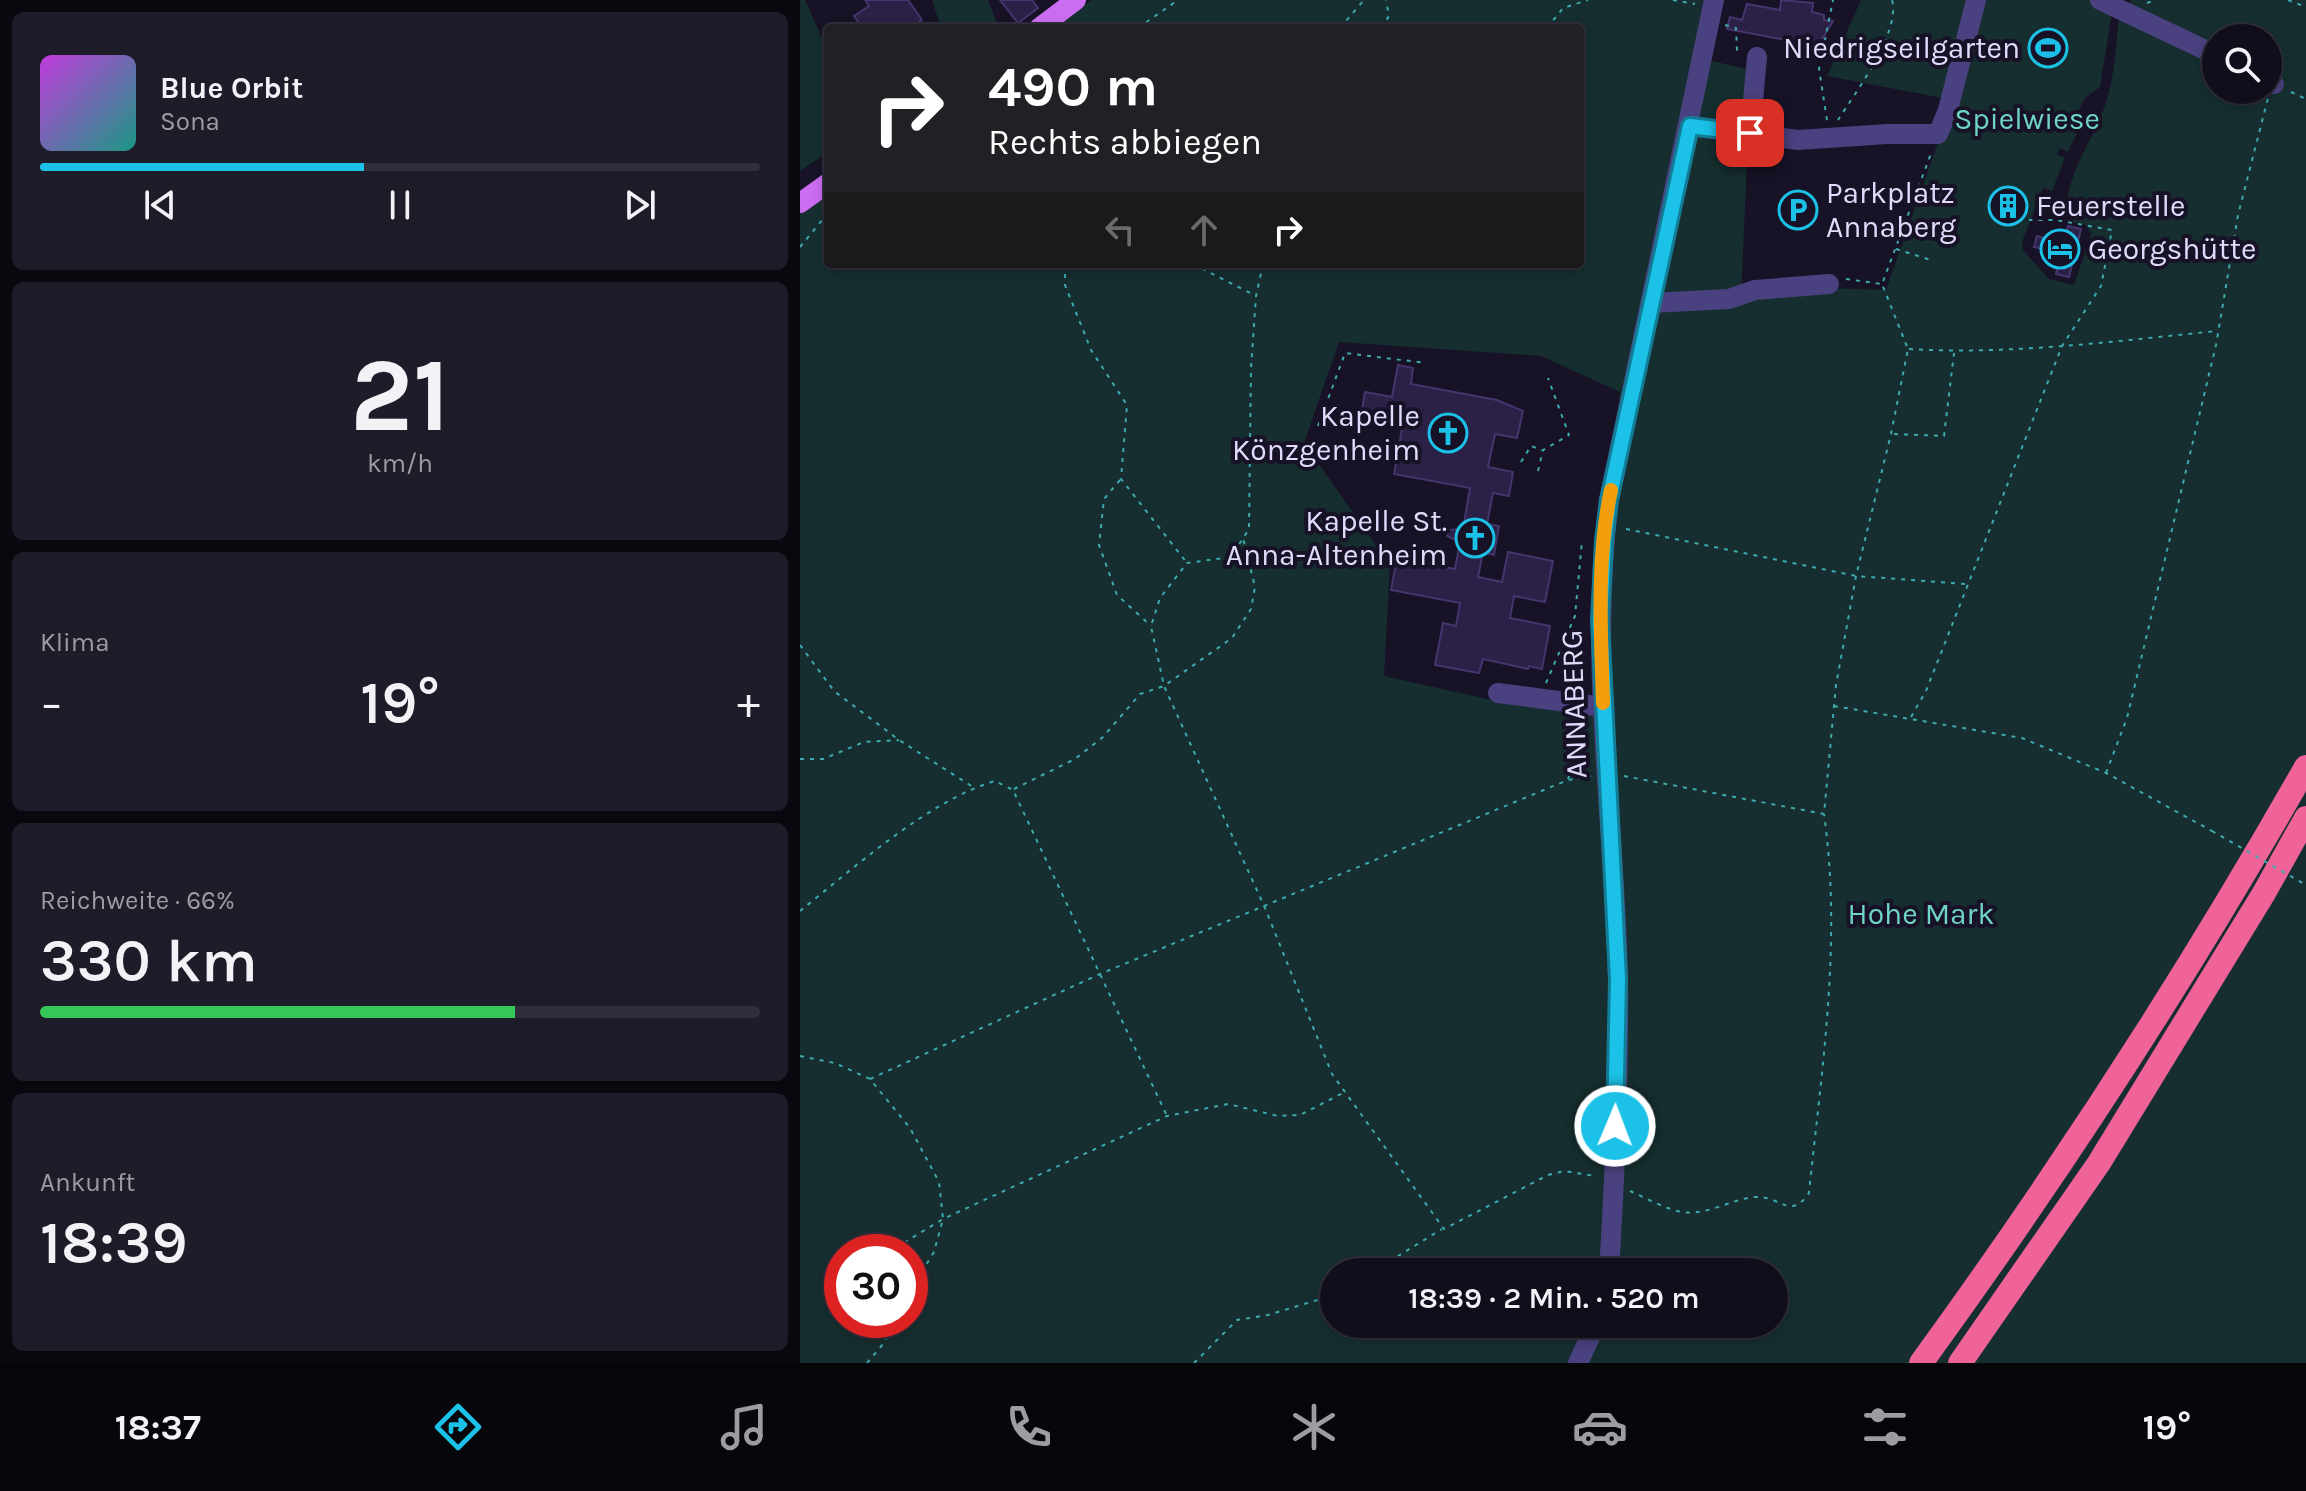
<!DOCTYPE html>
<html lang="de">
<meta charset="utf-8">
<style>
body{margin:0;font-family:Karla,sans-serif;background:#1e1c29;color:#f1f3f6;height:100vh;display:flex;flex-direction:column;font-size:30px;white-space:nowrap}
*{box-sizing:border-box;margin:0}
p{font-size:26px;color:#9c9ca3}
.icon{flex:none;width:44px;height:44px;fill:none;stroke:currentColor;stroke-width:2;stroke-linecap:round;stroke-linejoin:round}
.map{position:relative;flex:1;overflow:hidden}
.panel{display:flex;flex-direction:column;gap:12px;padding:12px;background:#09080f;width:800px}
.panel>*{flex:none}
.hud{position:absolute;left:24px;top:24px;width:760px;height:244px;border-radius:8px;box-shadow:0 4px 12px #0003,0 0 0 2px #302e3b;background:#202124;color:#fff;overflow:hidden}
.buttons{position:absolute;left:1402px;top:24px;display:grid;gap:16px}
.buttons a{display:grid;place-items:center;width:80px;height:80px;border-radius:50%;background:#110e1c;box-shadow:0 4px 12px #0003,0 0 0 2px #302e3b;font-size:40px}
.speed{position:absolute;left:24px;top:1234px;display:flex;gap:16px;font-size:40px;font-weight:700;text-align:center}
.speed>*{display:grid;place-content:center;width:104px;height:104px;border-radius:50%;background:#110e1c;box-shadow:0 4px 12px #0003,0 0 0 2px #302e3b;line-height:1}
.speed .limit{border:12px solid #d22;background:#fff;color:#111}
.pin{position:absolute;display:grid;place-items:center;width:68px;height:68px;color:#fff;margin:-34px;border-radius:16px;box-shadow:0 4px 12px #0006}
.me{position:absolute;width:88px;margin:-44px;rotate:1deg;stroke-linejoin:round;filter:drop-shadow(0 0 6px #0008)}
.turn{display:flex;align-items:center;gap:28px;height:168px;padding:0 32px;font-size:36px}
.turn .icon{width:104px;height:104px;stroke-width:2.5}
.turn b{display:block;font-size:56px;line-height:68px}
.lanes{display:flex;align-items:center;height:76px;padding:0 32px;background:#0003;justify-content:center;gap:40px;direction:ltr}
.lanes .off{opacity:.35}
.big{font-size:60px;font-weight:600;line-height:1.1}
.panel .tile{flex:1;display:flex;flex-direction:column;justify-content:center;gap:12px;min-width:0;padding:0 28px;border-radius:12px;background:#1e1c29}
.panel .dial{align-items:center;gap:0}
.dial b{font-size:104px;line-height:1}
.song{display:flex;align-items:center;gap:24px}
.cover{width:96px;height:96px;border-radius:12px;background:linear-gradient(135deg,hsl(290 70% 55%),hsl(170 70% 35%))}
.played{height:8px;border-radius:4px;background:linear-gradient(90deg,#1bc1e7 45%,#302e3b 45%)}
.keys{display:flex;justify-content:space-around;direction:ltr}
.heat{display:flex;justify-content:space-between;align-items:center;font-size:44px;direction:ltr}
.charge{height:12px;border-radius:6px;background:linear-gradient(90deg,#34c759 66%,#302e3b 0)}
.trip{position:absolute;left:520px;top:1258px;width:468px;height:80px;border-radius:40px;background:#110e1c;box-shadow:0 4px 12px #0003,0 0 0 2px #302e3b;font-weight:600;line-height:80px;text-align:center}
.tab-bar{display:flex;height:128px;justify-content:space-around;align-items:center;background:#07060b;color:#9c9ca3}
.tab-bar .icon{width:56px;height:56px}
.tab-bar .on{color:#1bc1e7}
.tab-bar b{font-size:36px;color:#f1f3f6}
main{display:flex;flex:1;min-height:0}
.map>svg:first-child{display:block}
.green{fill:#162e2f;fill-rule:evenodd}
.building{fill:#2b2045;stroke:#45356e;stroke-width:2}
.lines{fill:none;stroke-linecap:round;stroke-linejoin:round}
.path{stroke:#3daaad;stroke-width:2;stroke-dasharray:4 6;stroke-linecap:butt}
.minor{stroke:#4a4280;stroke-width:20}
.major{stroke:#ca6df0;stroke-width:20}
.highway{stroke:#ef6399;stroke-width:24}
.path-bridge{stroke:#3daaad;stroke-width:2;stroke-dasharray:4 6;stroke-linecap:butt}
.route-casing{stroke:#127d96;stroke-width:20}
.route{stroke:#1bc1e7;stroke-width:14}
.slow{stroke:#f59e0b;stroke-width:14}
.labels{text-anchor:middle;dominant-baseline:central;stroke-width:8;stroke-linejoin:round;paint-order:stroke}
.poi-label{font-size:30px;fill:#e1dbfb;stroke:#171226;text-anchor:end}
.park-label{font-size:30px;fill:#6ed4c4;stroke:#171226}
.street-label{font-size:30px;fill:#e1dbfb;stroke:#171226}
</style>
<main>
<section class="panel">
<div class="tile">
<div class="song"><i class="cover"></i><div><b>Blue Orbit</b><p>Sona</p></div></div>
<div class="played"></div>
<div class="keys"><svg class="icon" aria-label="previous" viewBox="0 0 24 24"><path d="M18 5L8 12l10 7zM5 5v14"/></svg><svg class="icon" aria-label="pause" viewBox="0 0 24 24"><path d="M8 5v14M16 5v14"/></svg><svg class="icon" aria-label="next" viewBox="0 0 24 24"><path d="M6 5l10 7-10 7zM19 5v14"/></svg></div>
</div>
<div class="tile dial"><b>21</b><p>km/h</p></div>
<div class="tile"><p>Klima</p>
<div class="heat"><a>−</a><b class="big">19°</b><a>+</a></div>
</div>
<div class="tile"><p>Reichweite · 66%</p><b class="big">330 km</b><div class="charge"></div></div>
<div class="tile"><p>Ankunft</p><b class="big">18:39</b></div>
</section>
<div class="map">
<svg width="1506" height="1363" viewBox="0 0 1506 1363">
<rect width="100%" height="100%" fill="#171226"/>
<path class="green" d="M0 0H5L28 51V152L0 171Z
M132 0H188L199 28H141Z
M292 0H908L895 57 951 70 941 300 1028 288 1086 290 1153 100 1027 76 1061 0H1312L1327 7 1331 0H1506V1363H0V203L28 183V264H780V28H246ZM1312 13 1319 16C1316 44 1315 75 1306 102 1294 142 1269 165 1266 212L1274 223 1286 225 1291 234 1274 285 1249 279 1223 250 1222 242 1243 188 1252 191 1265 158 1257 154 1260 148 1268 152 1277 133 1269 129 1285 98 1300 87ZM1416 38H1468V90H1416ZM539 342 741 356 820 392 796 611 793 708 710 704 584 676 590 565 504 443ZM42 1252H110V1320H42ZM534 1272H974V1324H534Z"/>
<path class="building" d="M65 0H108L122 20 110 28H63L54 16 69 6Z
M200 0H232L238 8 218 23Z
M981 0 1013 3 1012 12 1024 15V20L1033 21 1018 46 927 29 930 17 942 20 947 4 980 10Z
M1268 226 1281 229 1269 277 1256 274 1259 260 1248 250 1234 247 1237 236 1263 243Z
M598 365 613 368 611 384 697 400 723 411 717 438 695 434 688 467 713 472 709 496 693 493 687 524 699 526 694 555 683 552 678 577 702 582 708 552 753 561 745 602 714 596 710 618 750 626 742 669 729 666 728 669 683 659 679 673 635 665 643 623 656 626 660 603 591 590 597 558 655 569 660 542 647 536 648 530 663 529 670 488 594 474 602 429 560 421 565 392 592 397Z"/>
<g class="lines">
<path class="path" d="M873 0 895 4
M1488 0 1506 7
M1347 3 1355 0
M925 25 936 28 937 50 941 51
M338 28 378 0
M540 28 564 0
M581 28 589 16 586 0
M747 28 763 8 788 0
M1491 92 1506 99
M1027 120 1019 69 1033 0
M1038 120C1055 93 1101 32 1092 0
M0 247 28 213
M1096 249 1134 261
M265 264V285L291 350 327 405 321 479 387 563
M393 264 456 296
M463 264 456 296 451 368 449 529 431 557 387 563 360 598 351 626 364 686 465 908 532 1074 644 1229 748 1175 764 1171 795 1176
M1046 279 1082 284
M1109 349C1212 355 1315 341 1417 331
M518 426 545 353 626 363
M1094 434 1144 436 1154 353
M721 462 731 446 742 450
M738 471 743 450 769 435 748 378
M320 480 304 499 299 545 317 595 351 626
M826 529 1056 576 1166 584
M0 645 34 691 99 740 173 787
M746 683 775 616 782 541
M1034 706 1222 738 1306 773 1412 831
M1111 717 1126 691 1262 346 1301 286 1312 230 1256 220H1229
M0 759H23L64 742 99 740
M1306 773 1327 718 1416 345 1438 215 1468 98
M824 776 1024 814 1036 685 1056 576 1091 434 1108 349 1082 284 1132 151
M768 779 780 748 787 744
M214 789 275 759 303 737 340 694 364 686 432 638 451 609 455 587 443 538
M0 911C55 867 128 801 195 781L213 790 367 1116
M0 1056 35 1063 70 1079 110 1128 139 1182 143 1219 134 1252 110 1291
M70 1079 300 974 768 780 791 776
M830 1191C846 1198 865 1209 882 1212 907 1216 931 1199 955 1197 980 1195 990 1221 1009 1193 1022 1066 1042 941 1024 814
M76 1252 97 1247 143 1219 367 1116 428 1104 478 1116 500 1115 543 1093
M30 1268 42 1263
M572 1272 642 1229
M67 1363 84 1343 95 1320
M394 1363 437 1320 468 1315 534 1295"/>
<path class="minor" d="M1300 0 1416 55
M1468 81 1474 84
M890 126 998 140 1087 134H1138L1148 110 1176 0
M950 133 957 57
M851 303 929 299 955 290 1029 284
M698 693 804 707
M809 1272C815 1175 819 1077 818 980 815 820 788 659 809 500L914 0
M778 1363 796 1324"/>
<path class="major" d="M239 28 276 0
M0 203 28 183"/>
<path class="highway" d="M1121 1363C1260 1172 1389 973 1506 767
M1160 1363 1299 1163 1464 893 1506 818"/>
<path class="path-bridge" d="M1412 831 1506 885"/>
</g>
<g class="lines">
<g class="route-casing">
<path id="route" d="M815 1126 818 979 800 621 804 541 809 500 890 126 950 133"/>
</g>
<use href="#route" class="route"/>
<path class="slow" d="M803 703C801 633 796 559 811 490"/>
</g>
<defs>
<g id="stadium-ring" transform="scale(2)"><circle r="9.5" fill="#171226" stroke="#1bc1e7" stroke-width="1.5"/><path d="M0-5a6.5 5 0 1 0 0 10a6.5 5 0 1 0 0-10ZM-3.5-1.8h7v3.6h-7Z" fill="#1bc1e7"/></g>
<g id="building-ring" transform="scale(2)"><circle r="9.5" fill="#171226" stroke="#1bc1e7" stroke-width="1.5"/><path d="M-4-6H4V6H1V3H-1V6H-4ZM-2.5-4.3h1.7v1.8h-1.7ZM.8-4.3h1.7v1.8H.8ZM-2.5-1h1.7V.8h-1.7ZM.8-1h1.7V.8H.8Z" fill="#1bc1e7"/></g>
<g id="parking-ring" transform="scale(2)"><circle r="9.5" fill="#171226" stroke="#1bc1e7" stroke-width="1.5"/><path d="M-3.5-5.5H1a3.5 3.5 0 0 1 0 7H-1V5.5H-3.5ZM-1-3.4V-.6H.8a1.4 1.4 0 0 0 0-2.8Z" fill="#1bc1e7"/></g>
<g id="hotel-ring" transform="scale(2)"><circle r="9.5" fill="#171226" stroke="#1bc1e7" stroke-width="1.5"/><path d="M-6-4.5h1.5V1H6V5H4.5V3h-9V5H-6ZM-4 0a1.8 1.8 0 1 1 3.6 0ZM.5 0V-2.5h3Q6-2.5 6 0Z" fill="#1bc1e7"/></g>
<g id="church-ring" transform="scale(2)"><circle r="9.5" fill="#171226" stroke="#1bc1e7" stroke-width="1.5"/><path d="M-1.2-6h2.4v3.5h3.3v2.4h-3.3V6h-2.4V-.1h-3.3v-2.4h3.3Z" fill="#1bc1e7"/></g>
</defs>
<g fill-rule="evenodd">
<use href="#stadium-ring" x="1248" y="48"/>
<use href="#building-ring" x="1208" y="206"/>
<use href="#parking-ring" x="998" y="210"/>
<use href="#hotel-ring" x="1260" y="249"/>
<use href="#church-ring" x="648" y="433"/>
<use href="#church-ring" x="675" y="538"/>
</g>
<g class="labels">
<g class="poi-label">
<text x="1220" y="48">Niedrigseilgarten</text>
<text x="1026" y="193" text-anchor="start">Parkplatz<tspan x="1026" dy="34">Annaberg</tspan></text>
<text x="1236" y="206" text-anchor="start">Feuerstelle</text>
<text x="1288" y="249" text-anchor="start">Georgshütte</text>
<text x="620" y="416">Kapelle<tspan x="620" dy="34">Könzgenheim</tspan></text>
<text x="647" y="521">Kapelle St.<tspan x="647" dy="34">Anna-Altenheim</tspan></text>
</g>
<g class="park-label">
<text x="1227" y="119">Spielwiese</text>
<text x="1121" y="914">Hohe Mark</text>
</g>
<g class="street-label">
<text transform="translate(774 704) rotate(-92)">ANNABERG</text>
</g>
</g>
</svg>
<div class="buttons">
<a><svg class="icon" aria-label="search" viewBox="0 0 24 24"><circle cx="10" cy="10" r="6"/><path d="M15 15l6 6"/></svg></a>
</div>
<div class="speed"><div class="limit">30</div></div>
<div class="pin" style="left:950px;top:133px;background:#d93025"><svg class="icon" aria-label="arrive" viewBox="0 0 24 24"><path d="M6 21V4h12l-3 4 3 4H6"/></svg></div>
<svg class="me" style="left:815px;top:1126px" viewBox="-20 -20 40 40"><circle r="17" fill="#1bc1e7" stroke="#fff" stroke-width="3"/><path d="M0-11L8 9 0 5-8 9z" fill="#fff"/></svg>
<div class="trip">18:39 · 2 Min. · 520 m</div>
<div class="hud">
<div class="turn"><svg class="icon" aria-label="right" viewBox="0 0 24 24"><path d="M7 20v-9h11M14 6l5 5-5 5"/></svg><div><b>490 m</b>Rechts abbiegen</div></div>
<div class="lanes"><svg class="icon off" aria-label="left" viewBox="0 0 24 24"><path d="M17 20v-9H6M10 6l-5 5 5 5"/></svg><svg class="icon off" aria-label="ahead" viewBox="0 0 24 24"><path d="M12 20V5M6 11l6-6 6 6"/></svg><svg class="icon" aria-label="right" viewBox="0 0 24 24"><path d="M7 20v-9h11M14 6l5 5-5 5"/></svg></div>
</div>
</div>
</main>
<nav class="tab-bar">
<b>18:37</b>
<svg class="icon on" aria-label="directions" viewBox="0 0 24 24"><path d="M12 3l9 9-9 9-9-9zM9 14v-3h6M13 9l2 2-2 2"/></svg>
<svg class="icon" aria-label="music" viewBox="0 0 24 24"><path d="M9 18V5l10-2v13"/><circle cx="6" cy="18" r="3"/><circle cx="16" cy="16" r="3"/></svg>
<svg class="icon" aria-label="phone" viewBox="0 0 24 24"><path d="M5 4h4l2 5-3 2q2 4 5 5l2-3 5 2v4C11 20 4 13 5 4z"/></svg>
<svg class="icon" aria-label="climate" viewBox="0 0 24 24"><path d="M12 3v18M4 7l16 10M4 17L20 7"/></svg>
<svg class="icon" aria-label="car" viewBox="0 0 24 24"><path d="M5 17H2v-5l4-1 3-4h7l3 4 3 1v5h-3M9 17h6M6 11h13"/><circle cx="7" cy="17" r="2"/><circle cx="17" cy="17" r="2"/></svg>
<svg class="icon" aria-label="filters" viewBox="0 0 24 24"><path d="M4 7h16M4 17h16"/><circle cx="9" cy="7" r="2"/><circle cx="15" cy="17" r="2"/></svg>
<b>19°</b>
</nav>
